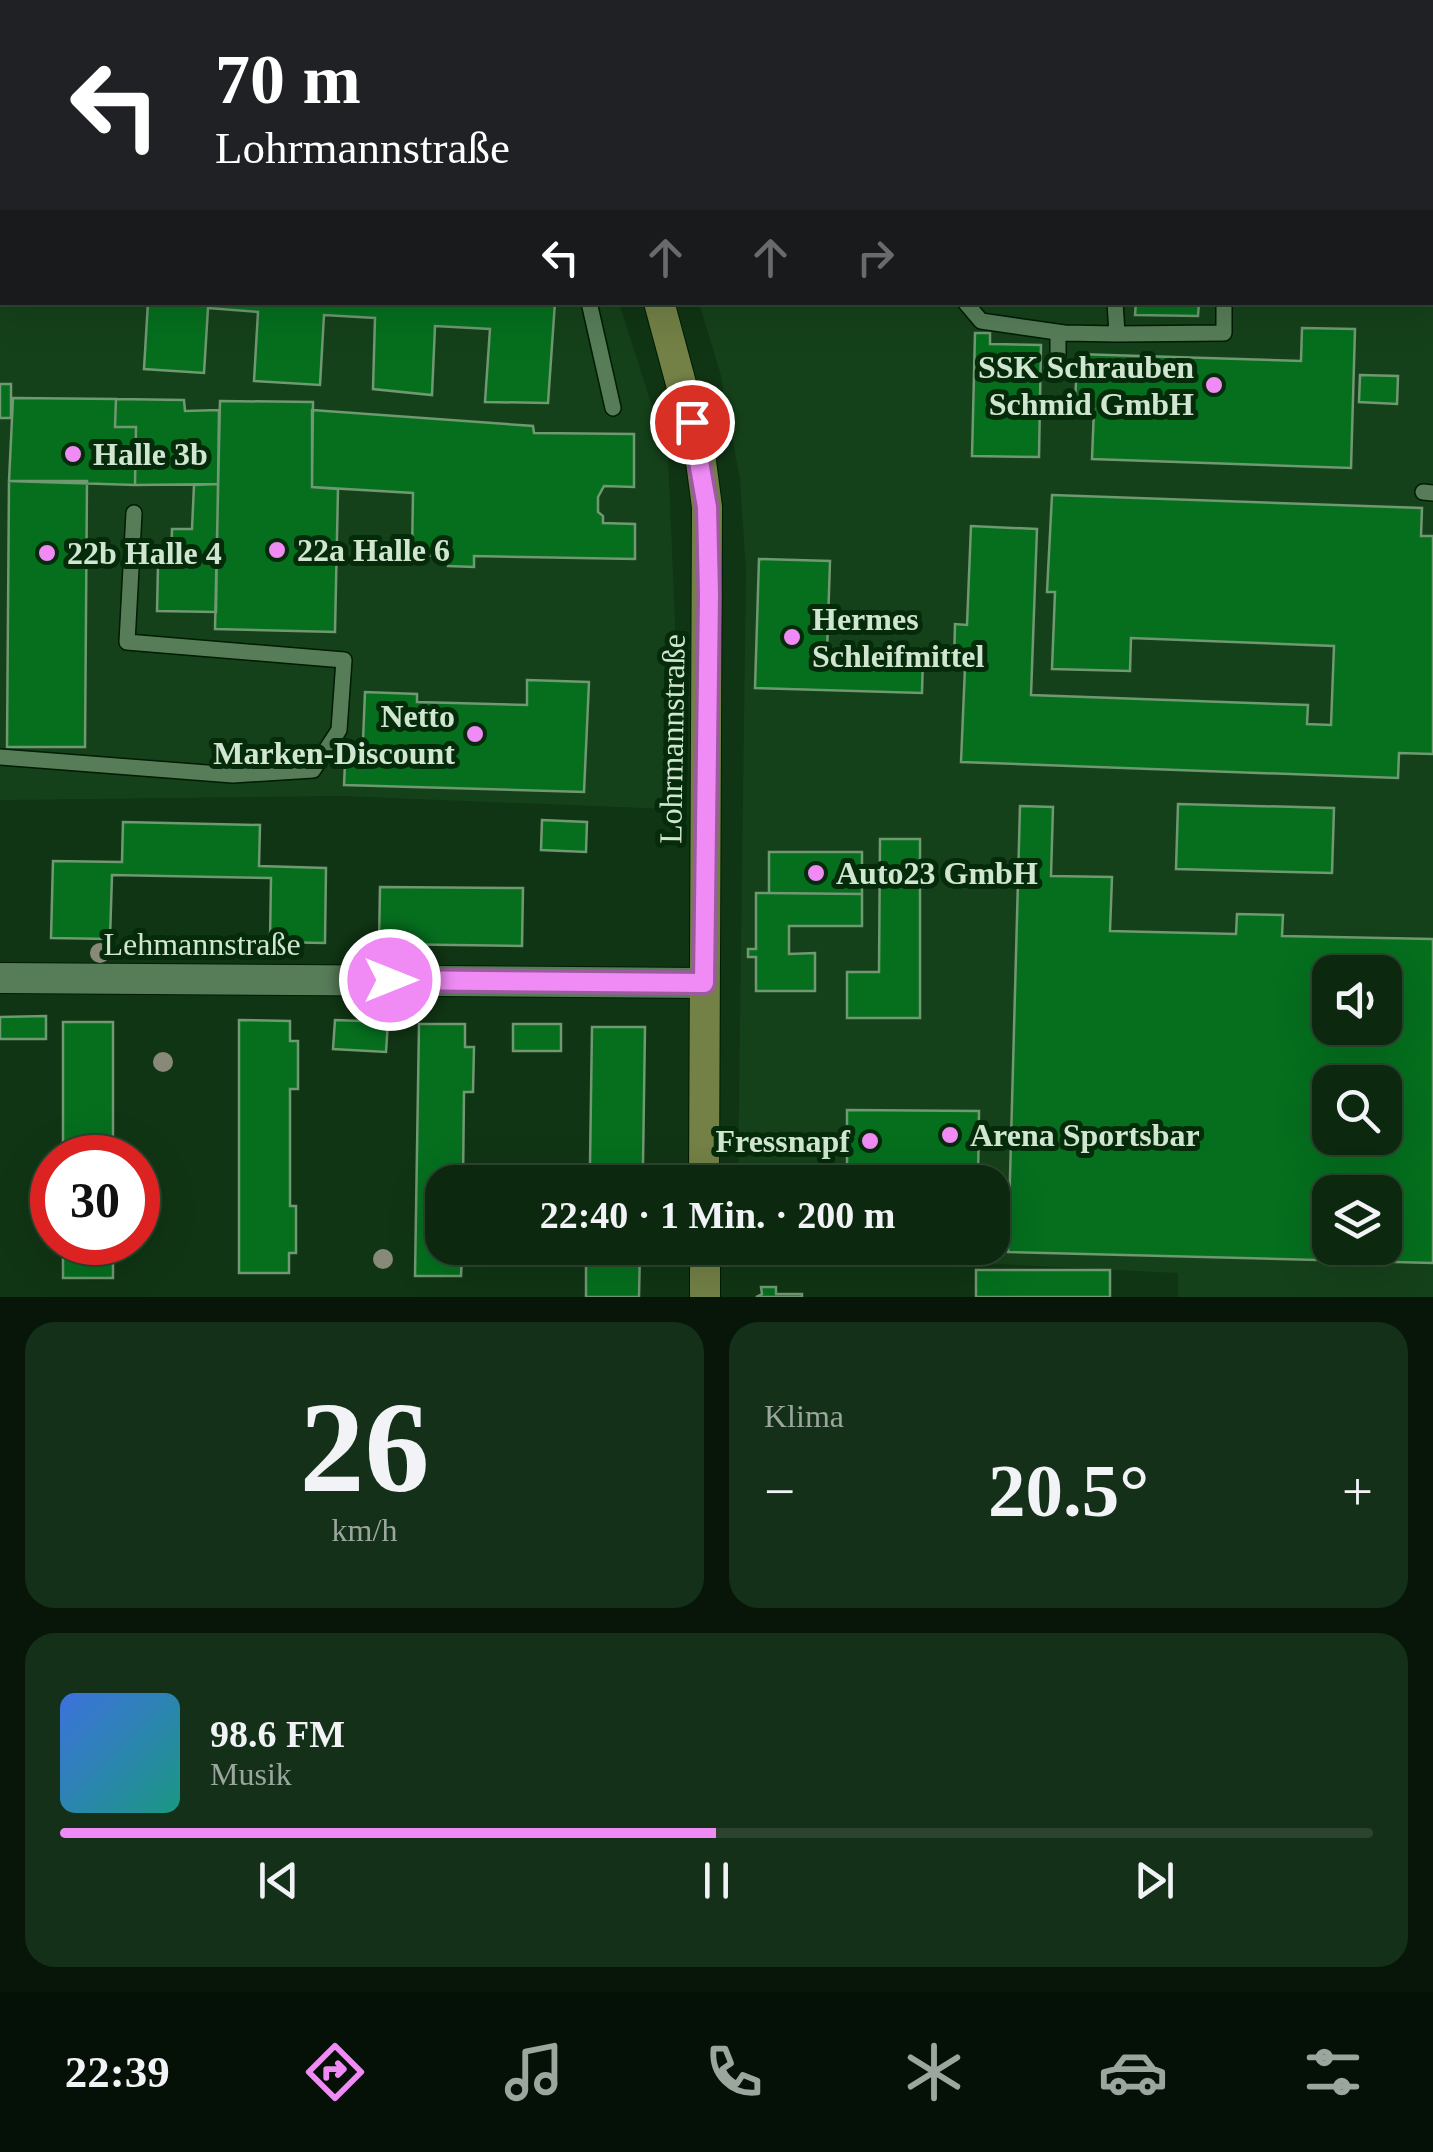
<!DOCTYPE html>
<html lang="de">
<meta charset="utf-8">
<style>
body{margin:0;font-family:"Times New Roman",serif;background:#153018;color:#f1f3f6;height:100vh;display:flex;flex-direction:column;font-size:38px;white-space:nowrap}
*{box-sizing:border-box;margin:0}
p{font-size:32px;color:#9aa69e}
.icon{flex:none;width:55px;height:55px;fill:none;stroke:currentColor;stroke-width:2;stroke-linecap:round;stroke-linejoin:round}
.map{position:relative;height:1297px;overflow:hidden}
.drawer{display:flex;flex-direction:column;gap:25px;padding:25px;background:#071608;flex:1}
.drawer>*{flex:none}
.top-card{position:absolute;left:0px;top:0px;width:1435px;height:305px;box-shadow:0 10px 40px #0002,0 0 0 2px #2c442f;background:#202124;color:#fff;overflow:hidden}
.controls{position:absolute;left:1312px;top:955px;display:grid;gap:20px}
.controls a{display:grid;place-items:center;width:90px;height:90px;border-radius:20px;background:#0c280f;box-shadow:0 10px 40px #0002,0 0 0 2px #2c442f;font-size:50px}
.speed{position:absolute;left:30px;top:1135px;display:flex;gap:20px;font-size:50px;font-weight:700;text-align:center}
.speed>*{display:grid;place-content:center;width:130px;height:130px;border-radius:50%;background:#0c280f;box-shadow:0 10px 40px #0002,0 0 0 2px #2c442f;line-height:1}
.speed .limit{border:15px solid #d22;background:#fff;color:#111}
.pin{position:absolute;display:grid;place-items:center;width:85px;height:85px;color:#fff;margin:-42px;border:5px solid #fff;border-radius:50%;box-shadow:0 2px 10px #0007}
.me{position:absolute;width:110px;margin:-55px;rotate:90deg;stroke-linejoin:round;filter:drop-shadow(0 0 8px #0008)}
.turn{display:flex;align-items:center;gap:35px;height:210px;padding:0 50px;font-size:45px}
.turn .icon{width:130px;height:130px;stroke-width:2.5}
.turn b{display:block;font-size:70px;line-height:85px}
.lanes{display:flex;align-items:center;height:95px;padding:0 50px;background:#0003;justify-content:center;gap:50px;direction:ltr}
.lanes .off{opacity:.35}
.big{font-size:75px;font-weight:700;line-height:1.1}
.drawer .widget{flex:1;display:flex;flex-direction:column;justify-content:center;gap:15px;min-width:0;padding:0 35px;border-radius:30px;background:#153018}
.drawer .dial{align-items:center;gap:0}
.dial b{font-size:130px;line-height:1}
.song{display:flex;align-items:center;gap:30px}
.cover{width:120px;height:120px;border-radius:15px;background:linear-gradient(135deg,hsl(220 70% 55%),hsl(170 70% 35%))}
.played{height:10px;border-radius:5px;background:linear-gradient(90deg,#f08bf5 50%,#2c442f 50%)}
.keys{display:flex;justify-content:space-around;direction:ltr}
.heat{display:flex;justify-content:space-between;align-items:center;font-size:55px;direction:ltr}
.drawer .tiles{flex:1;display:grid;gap:25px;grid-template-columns:1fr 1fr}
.widget:last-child{grid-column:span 2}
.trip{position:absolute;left:425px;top:1165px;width:585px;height:100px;border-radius:30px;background:#0c280f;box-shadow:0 10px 40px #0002,0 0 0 2px #2c442f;font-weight:700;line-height:100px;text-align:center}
.tab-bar{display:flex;height:160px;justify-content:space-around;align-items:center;background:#051006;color:#9aa69e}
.tab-bar .icon{width:70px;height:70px}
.tab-bar .current{color:#f08bf5}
.tab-bar b{font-size:45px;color:#f1f3f6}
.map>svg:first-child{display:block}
.built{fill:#15411a;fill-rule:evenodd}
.building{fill:#056f1e;stroke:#709871;stroke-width:2.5;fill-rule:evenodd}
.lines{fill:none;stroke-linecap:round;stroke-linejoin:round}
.lane-casing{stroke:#011b04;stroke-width:18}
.street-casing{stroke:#011b04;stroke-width:32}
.secondary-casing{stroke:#011b04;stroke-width:32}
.lane{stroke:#577d58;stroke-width:15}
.street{stroke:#577d58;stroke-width:30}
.secondary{stroke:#738146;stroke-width:30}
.tree{fill:#888978}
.route-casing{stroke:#9c5a9f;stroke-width:25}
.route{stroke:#f08bf5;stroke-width:18}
.poi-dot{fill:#f08bf5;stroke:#052b0a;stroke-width:4}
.labels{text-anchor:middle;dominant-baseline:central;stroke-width:10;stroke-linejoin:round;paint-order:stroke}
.poi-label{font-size:32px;font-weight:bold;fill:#d1e6d1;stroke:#052b0a;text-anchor:start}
.street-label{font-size:32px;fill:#d1e6d1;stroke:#052b0a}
</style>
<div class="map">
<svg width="1433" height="1297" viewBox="0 0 1433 1297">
<rect width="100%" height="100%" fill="#103514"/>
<path class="built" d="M0 0H517L518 2H2V58Z
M609 0H1433V1297H1178V1273L737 1251V1248H992V1182H738L746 572 740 479 720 372 699 303 1432 302V2ZM1330 972H1385V1028H1330ZM1330 1082H1385V1138H1330ZM1330 1192H1385V1248H1330Z
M0 192 2 302 619 303 668 456 675 624 671 809 342 796 0 800Z"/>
<path class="building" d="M267 0H356L355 2Z
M841 0H993L841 2Z
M148 302H555L548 403 485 402 490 329 435 326 432 395 373 389 375 318 324 315 320 385 254 381 258 312 208 308 204 373 144 369Z
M1136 302H1199L1198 316 1135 315Z
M1302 328 1355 329 1351 468 1092 459 1094 409 1075 408 1077 354 1301 361Z
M975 333H990V344L1041 345 1039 457 972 456Z
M1360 375 1398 376 1397 404 1359 402Z
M0 384H11V418H0Z
M13 398 116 399 115 427H136L135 485 9 481Z
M116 399 184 400 185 411 219 410 218 484 135 485 136 427H115Z
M220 401 313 402 312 487 338 489 335 632 215 629Z
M312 410 533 426 534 433 634 434V487L604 486 598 497V512L603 516V523L635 524V559L474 556V567L448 566V556L412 555 413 493 312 487Z
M9 481H87L85 747H7Z
M218 484 216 612 157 611 158 566 171 565 172 529H192L194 485Z
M1052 495 1422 508 1421 536H1433V754L1399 753 1398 778 961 762 965 667 954 666 955 624 967 625 971 526 1037 529 1031 695 1308 705 1307 724 1331 725 1334 646 1131 638 1130 671 1052 669 1055 592H1047Z
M759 559 830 561 827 653 923 656 922 693 755 688Z
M527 680 589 682 584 792 344 785 345 764 362 765 365 692 417 694V702L527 705Z
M1178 804 1334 808 1332 873 1176 869Z
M1020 806 1053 807 1051 876 1112 877 1110 931 1236 934 1237 914 1283 915 1282 936 1433 939V1263L1008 1252ZM1330 972H1385V1028H1330ZM1330 1082H1385V1138H1330ZM1330 1192H1385V1248H1330Z
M542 820 587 822 586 852 541 850Z
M123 822 260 825 259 866 326 868 325 943 270 942 271 878 112 875 110 939 51 938 53 861 122 862Z
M880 839H920V1018H847V972H879Z
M769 852H862V894L769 893Z
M380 887 523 888 522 946 379 944Z
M756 893 862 894V926H789V954L815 953V991H756V957H748V949H756Z
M46 1016V1039H0V1017Z
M239 1020 290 1021V1041H298V1089H290V1206H296V1253H289V1273H239Z
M335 1020 388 1022 386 1052 333 1049Z
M63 1022H113V1158H63Z
M419 1024H465V1047H474L473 1092H464L463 1182H442V1248H471L470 1255H462L461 1276H415Z
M513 1024H561V1051H513Z
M592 1027H645L643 1165H590Z
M847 1110 979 1111 978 1182H924V1166H899V1182H847Z
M63 1242H113V1278H63Z
M586 1248H640L639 1297H586Z
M976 1270H1110V1297H976Z
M761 1287H776V1294H802V1297H756L762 1294Z"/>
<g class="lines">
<g class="lane-casing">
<path id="lane" d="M476 0 477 2
M1035 0V2
M1268 2 1269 0
M0 5H2
M0 209 2 210
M589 302 613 408
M965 302 981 321 1064 333
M1117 334 1224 333V302
M1058 354V337L1064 333 1117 334 1115 302
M1423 492 1433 493
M0 757 233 775 313 770 339 730 344 660 127 642 134 513"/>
</g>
<g class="street-casing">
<path id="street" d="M1432 251H1433
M0 978 704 983"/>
</g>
<g class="secondary-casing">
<path id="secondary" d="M556 0 557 2
M659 302 700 454 707 507 704 1182
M705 1248V1297"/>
</g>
<use href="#lane" class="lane"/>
<use href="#street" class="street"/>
<use href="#secondary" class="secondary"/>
</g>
<g class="tree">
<circle cx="100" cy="953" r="10"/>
<circle cx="163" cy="1062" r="10"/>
<circle cx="383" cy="1259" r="10"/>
</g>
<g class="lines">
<g class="route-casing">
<path id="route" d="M390 980 704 983 709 594 707 507 692 422"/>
</g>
<use href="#route" class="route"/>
</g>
<g class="poi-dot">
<circle cx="1214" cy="385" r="10"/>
<circle cx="73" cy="454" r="10"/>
<circle cx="277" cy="550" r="10"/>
<circle cx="47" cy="553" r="10"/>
<circle cx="792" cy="637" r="10"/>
<circle cx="475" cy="734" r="10"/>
<circle cx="816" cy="873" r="10"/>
<circle cx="950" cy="1135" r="10"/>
<circle cx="870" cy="1141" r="10"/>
</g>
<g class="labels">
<g class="poi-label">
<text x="1194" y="367" text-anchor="end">SSK Schrauben<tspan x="1194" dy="37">Schmid GmbH</tspan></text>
<text x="93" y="454">Halle 3b</text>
<text x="297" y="550">22a Halle 6</text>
<text x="67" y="553">22b Halle 4</text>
<text x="812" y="619">Hermes<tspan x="812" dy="37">Schleifmittel</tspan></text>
<text x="455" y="716" text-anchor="end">Netto<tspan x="455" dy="37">Marken-Discount</tspan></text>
<text x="836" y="873">Auto23 GmbH</text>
<text x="970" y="1135">Arena Sportsbar</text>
<text x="850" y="1141" text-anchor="end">Fressnapf</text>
</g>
<g class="street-label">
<text transform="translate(672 739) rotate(-89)">Lohrmannstraße</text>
<text x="202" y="944">Lehmannstraße</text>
</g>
</g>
</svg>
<div class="controls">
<a><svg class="icon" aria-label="sound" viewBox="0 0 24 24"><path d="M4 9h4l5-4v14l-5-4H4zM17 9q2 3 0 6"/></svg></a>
<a><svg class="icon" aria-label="search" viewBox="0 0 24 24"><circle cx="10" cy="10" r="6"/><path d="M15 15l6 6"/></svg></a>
<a><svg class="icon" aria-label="layers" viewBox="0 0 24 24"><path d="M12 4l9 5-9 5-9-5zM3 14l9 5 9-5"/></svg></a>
</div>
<div class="speed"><div class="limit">30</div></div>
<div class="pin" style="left:692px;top:422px;background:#d93025"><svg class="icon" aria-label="arrive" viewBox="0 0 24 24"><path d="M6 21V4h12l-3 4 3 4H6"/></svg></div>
<svg class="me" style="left:390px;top:980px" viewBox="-20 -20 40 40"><circle r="17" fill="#f08bf5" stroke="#fff" stroke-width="3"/><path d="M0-11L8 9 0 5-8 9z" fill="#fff"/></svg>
<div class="trip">22:40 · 1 Min. · 200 m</div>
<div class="top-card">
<div class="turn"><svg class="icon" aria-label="left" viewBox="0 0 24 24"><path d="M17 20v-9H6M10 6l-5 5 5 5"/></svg><div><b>70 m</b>Lohrmannstraße</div></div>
<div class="lanes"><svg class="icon" aria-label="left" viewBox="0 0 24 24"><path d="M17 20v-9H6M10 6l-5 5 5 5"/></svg><svg class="icon off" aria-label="ahead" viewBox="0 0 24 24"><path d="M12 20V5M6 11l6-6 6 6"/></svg><svg class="icon off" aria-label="ahead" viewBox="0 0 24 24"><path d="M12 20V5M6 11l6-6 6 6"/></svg><svg class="icon off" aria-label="right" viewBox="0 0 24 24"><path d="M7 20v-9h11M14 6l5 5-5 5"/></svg></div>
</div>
</div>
<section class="drawer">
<div class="tiles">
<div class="widget dial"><b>26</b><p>km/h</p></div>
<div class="widget"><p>Klima</p>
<div class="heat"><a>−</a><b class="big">20.5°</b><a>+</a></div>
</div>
<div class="widget">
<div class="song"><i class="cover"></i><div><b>98.6 FM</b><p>Musik</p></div></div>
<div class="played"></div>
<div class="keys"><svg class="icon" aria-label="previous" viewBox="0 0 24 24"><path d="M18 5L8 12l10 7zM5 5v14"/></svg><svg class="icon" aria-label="pause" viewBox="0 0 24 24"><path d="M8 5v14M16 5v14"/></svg><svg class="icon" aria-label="next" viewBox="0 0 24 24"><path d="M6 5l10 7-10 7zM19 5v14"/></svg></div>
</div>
</div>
</section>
<nav class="tab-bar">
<b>22:39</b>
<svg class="icon current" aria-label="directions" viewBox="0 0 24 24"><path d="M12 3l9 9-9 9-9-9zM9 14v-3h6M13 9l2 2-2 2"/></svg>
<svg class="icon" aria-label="music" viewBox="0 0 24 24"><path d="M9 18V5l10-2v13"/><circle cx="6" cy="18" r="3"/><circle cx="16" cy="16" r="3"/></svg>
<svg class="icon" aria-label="phone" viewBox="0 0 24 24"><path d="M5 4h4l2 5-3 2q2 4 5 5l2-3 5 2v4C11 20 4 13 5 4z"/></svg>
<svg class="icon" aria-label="climate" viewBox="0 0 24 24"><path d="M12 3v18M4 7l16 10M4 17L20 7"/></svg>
<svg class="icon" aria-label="car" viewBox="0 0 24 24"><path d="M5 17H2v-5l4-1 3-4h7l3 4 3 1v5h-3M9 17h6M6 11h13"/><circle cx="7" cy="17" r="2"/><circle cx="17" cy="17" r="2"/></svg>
<svg class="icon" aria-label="filters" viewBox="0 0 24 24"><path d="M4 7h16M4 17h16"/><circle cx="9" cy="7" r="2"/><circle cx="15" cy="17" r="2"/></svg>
</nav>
